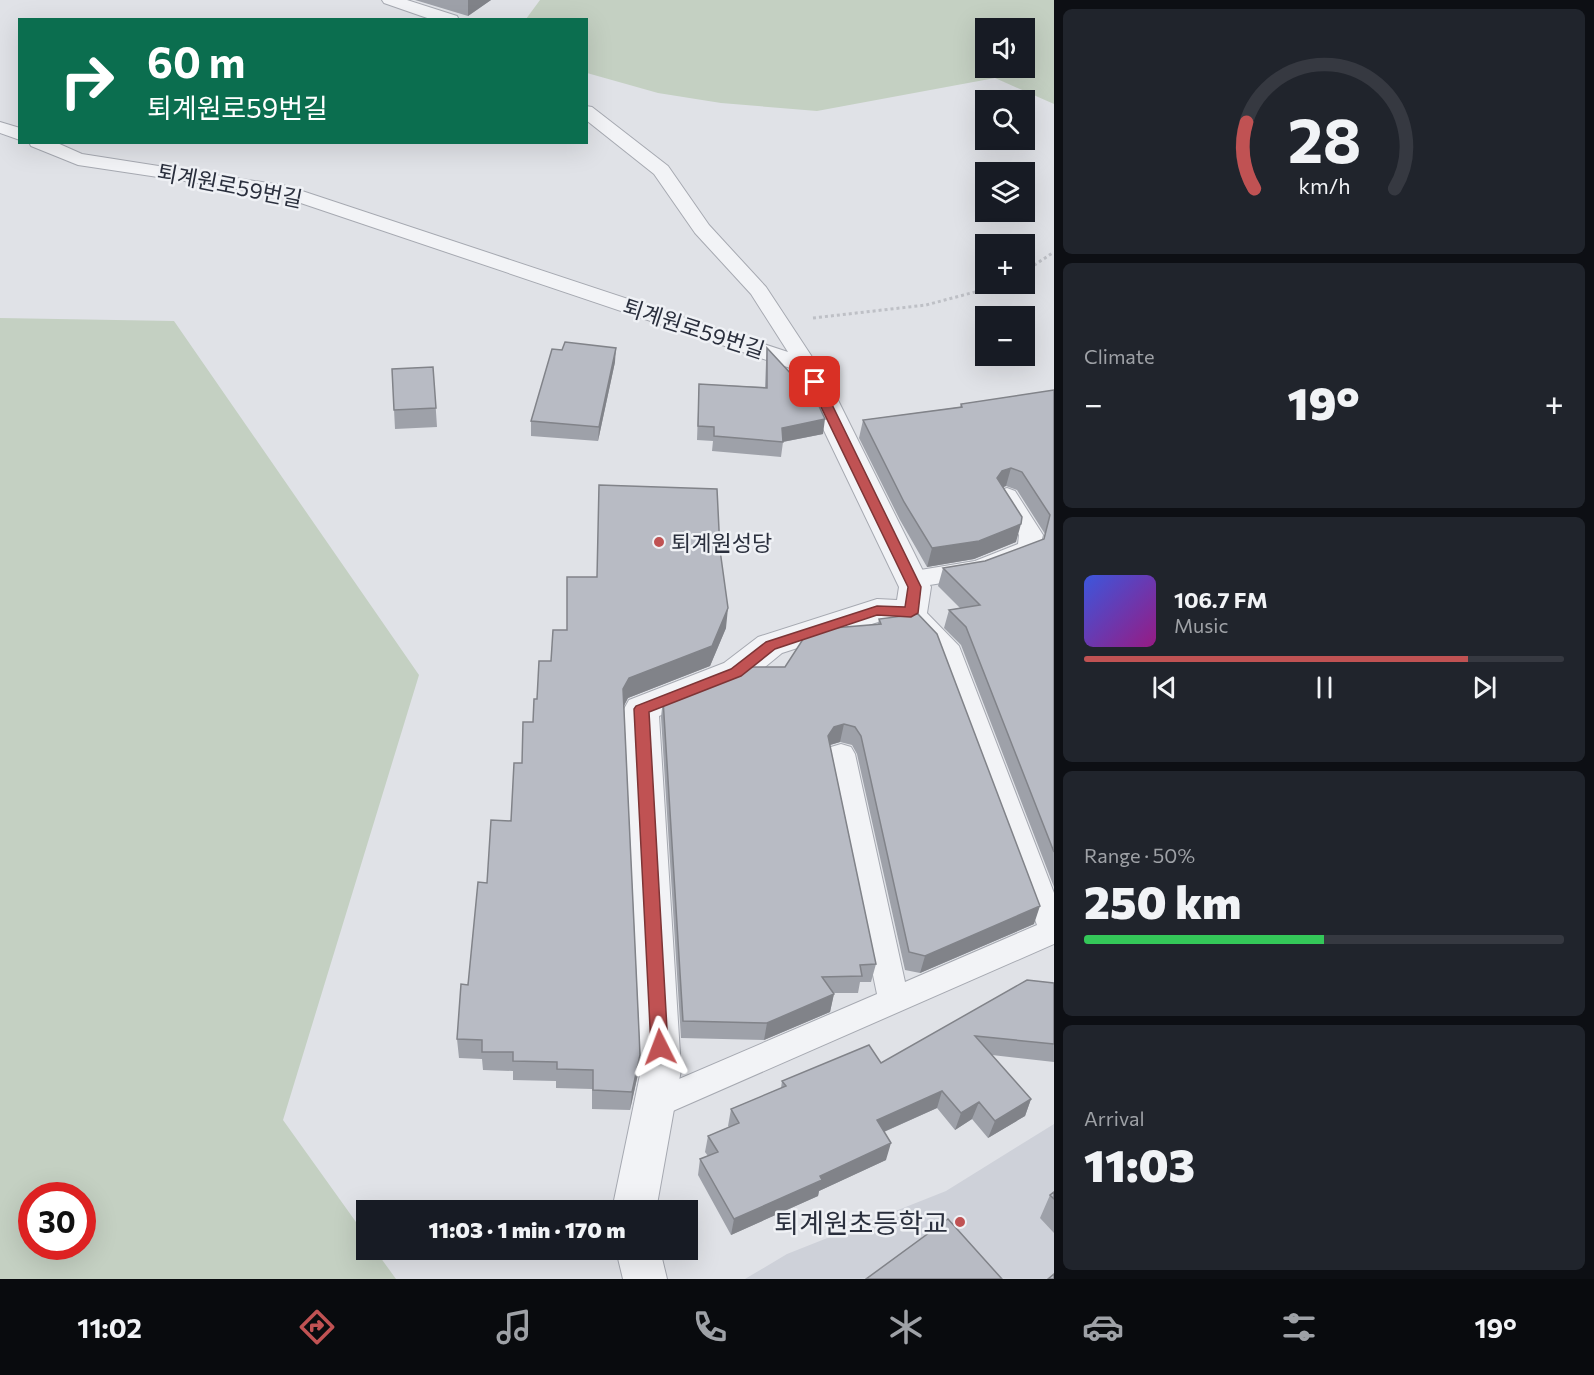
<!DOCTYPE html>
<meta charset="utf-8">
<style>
body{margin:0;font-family:Commissioner,"Noto Sans KR",sans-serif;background:#20242c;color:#f1f3f6;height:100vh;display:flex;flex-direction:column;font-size:22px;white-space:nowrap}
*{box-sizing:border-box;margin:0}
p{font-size:20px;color:#9ea1a6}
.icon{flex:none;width:33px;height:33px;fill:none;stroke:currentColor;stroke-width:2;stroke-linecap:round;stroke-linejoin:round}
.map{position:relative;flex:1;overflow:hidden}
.sheet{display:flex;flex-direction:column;gap:9px;padding:9px;background:#0d0f14;width:540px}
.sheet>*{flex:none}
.top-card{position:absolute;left:18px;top:18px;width:570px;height:126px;border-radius:0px;box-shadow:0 6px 24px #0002;background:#0b6e4f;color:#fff;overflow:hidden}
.tools{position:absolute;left:975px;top:18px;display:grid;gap:12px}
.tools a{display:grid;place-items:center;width:60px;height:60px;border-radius:0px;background:#171b24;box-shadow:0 6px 24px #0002;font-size:30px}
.speed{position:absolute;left:18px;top:1182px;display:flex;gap:12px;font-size:30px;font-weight:700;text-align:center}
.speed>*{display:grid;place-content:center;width:78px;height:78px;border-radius:50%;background:#171b24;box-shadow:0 6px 24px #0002;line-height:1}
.speed .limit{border:9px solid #d22;background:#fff;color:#111}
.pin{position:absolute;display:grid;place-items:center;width:51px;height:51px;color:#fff;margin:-26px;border-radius:12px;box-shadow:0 3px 9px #0006}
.me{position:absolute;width:66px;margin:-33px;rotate:357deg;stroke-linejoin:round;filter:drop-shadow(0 0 4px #0008)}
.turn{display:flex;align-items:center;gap:21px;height:126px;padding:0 30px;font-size:27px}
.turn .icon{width:78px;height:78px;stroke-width:2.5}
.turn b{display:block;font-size:42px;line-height:51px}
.big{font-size:45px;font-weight:800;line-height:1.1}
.sheet .widget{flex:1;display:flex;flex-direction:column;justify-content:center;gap:9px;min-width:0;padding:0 21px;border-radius:9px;background:#20242c}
.sheet .dial{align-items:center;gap:0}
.dial svg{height:156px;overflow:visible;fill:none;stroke:#363941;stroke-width:7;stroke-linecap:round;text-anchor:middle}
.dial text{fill:#f1f3f6;stroke:none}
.song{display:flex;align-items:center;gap:18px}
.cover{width:72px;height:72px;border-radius:9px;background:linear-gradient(135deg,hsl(230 70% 55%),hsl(310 70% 35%))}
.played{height:6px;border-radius:3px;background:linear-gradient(90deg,#c05253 80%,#363941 80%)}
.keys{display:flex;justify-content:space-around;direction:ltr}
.heat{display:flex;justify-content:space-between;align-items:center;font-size:33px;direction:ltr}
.charge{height:9px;border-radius:4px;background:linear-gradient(90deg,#34c759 50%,#363941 0)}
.trip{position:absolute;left:356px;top:1200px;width:342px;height:60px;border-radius:0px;background:#171b24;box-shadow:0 6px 24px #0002;font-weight:800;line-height:60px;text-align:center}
.tabs{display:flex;height:96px;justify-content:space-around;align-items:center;background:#090b0e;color:#9ea1a6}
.tabs .icon{width:42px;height:42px}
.tabs .active{color:#c05253}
.tabs b{font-size:27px;color:#f1f3f6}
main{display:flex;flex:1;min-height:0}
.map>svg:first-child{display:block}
.built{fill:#ced1d9}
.green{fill:#c4d0c2;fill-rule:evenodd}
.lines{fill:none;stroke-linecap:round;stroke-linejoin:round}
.lane-casing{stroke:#a6a9b1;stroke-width:2}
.street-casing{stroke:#a6a9b1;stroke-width:2}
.path{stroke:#bec0c6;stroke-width:3;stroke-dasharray:3 3;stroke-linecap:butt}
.lane{fill:#f2f3f6;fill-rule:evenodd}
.street{fill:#f2f3f6;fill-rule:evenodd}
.wall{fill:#9ea1a9}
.shaded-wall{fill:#818389}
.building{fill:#b8bbc4;stroke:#818389;stroke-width:1.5}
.route{fill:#c05253;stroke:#7d3536;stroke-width:1.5}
.poi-dot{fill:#c05253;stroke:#eff1f5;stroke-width:2}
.labels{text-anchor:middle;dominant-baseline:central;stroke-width:5;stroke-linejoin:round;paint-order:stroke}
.street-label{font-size:22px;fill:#2a2f3d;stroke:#eff1f5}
.poi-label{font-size:22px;fill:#2a2f3d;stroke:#eff1f5;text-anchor:start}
.near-poi-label{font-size:27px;fill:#2a2f3d;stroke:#eff1f5;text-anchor:end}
</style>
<main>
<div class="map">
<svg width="1054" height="1279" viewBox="0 0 1054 1279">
<rect width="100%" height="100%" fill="#e0e2e7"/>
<path class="built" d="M1054 1124V1279H745L787 1254 946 1191Z"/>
<path class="green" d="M540 0H1054V104L995 78 817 111 721 103 658 93 587 73 586 20 526 19ZM986 28H1024V68H986Z
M0 318 174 321 419 675 283 1120 366 1236V1250H375L396 1279H0ZM32 1196H82V1246H32Z"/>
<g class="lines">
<g class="lane-casing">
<path id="lane" d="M382 0H407L457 16 459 20H433L384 3Z
M586 106 592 107 668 166 709 225 766 287 818 366 815 371H799L277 195 78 165 31 146 29 142H55L82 154 287 186 788 352 751 294 695 233 654 174 586 120Z
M0 122 20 128V140L0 133Z
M1007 488 1015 491 1043 535 1038 555 979 577 911 588 902 585 899 579 902 573 975 561 1018 544 1019 535 995 496 999 491Z
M915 607 924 610 959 646 1054 893V944L666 1114 655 1119 644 1114 639 1104 644 1094 877 994 827 754 831 747 841 744 851 747 855 754 905 982 1037 925 935 651 902 616 906 610Z"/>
</g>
<g class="street-casing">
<path id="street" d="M807 357 817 360 821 366 931 587 927 613 922 621 911 625 878 622 782 653 748 681 659 716 681 1070 656 1210H612L641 1070 624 709 629 700 724 663 758 637 877 599 897 600 899 587 793 366 797 360Z
M616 1250H660L667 1279H623Z"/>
</g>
<path class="path" d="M1024 272 1054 252
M813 318 926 305 1005 284"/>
<use href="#lane" class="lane"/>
<use href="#street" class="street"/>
</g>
<path class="wall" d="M415 0H491L468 16Z
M767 348 823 434 783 442 781 457 712 451 713 441 697 440 699 384 765 387 766 362Z
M562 350 615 362 598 441 531 436V421Z
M433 367 437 427 395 429 392 369Z
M1054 390V887L961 645 944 628 949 610 960 608 938 586 943 568 985 561 1044 539 1045 534 1017 490 1006 486 1003 487 1016 542 974 559 927 567 900 520 859 438 863 420 960 407 961 404Z
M720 550 726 628 710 666 628 698 624 706 638 1074 630 1110 592 1109V1089L556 1088V1081L513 1080V1071L483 1070 482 1059 459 1058 457 1039 487 883 511 821 522 763 533 722 537 699 551 661 567 630V577H597Z
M879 619 1034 924 920 973 905 970 857 754 852 745 840 742 830 745 876 964 871 982H860L858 993H834L830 1012 764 1040 681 1038 661 717 663 699 785 667 878 624Z
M1054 983V1062L992 1055 1031 1099 1025 1116 988 1138 972 1119 955 1130 937 1108 884 1132 886 1160 819 1191 818 1196 731 1235 698 1175 700 1159 708 1156 705 1152 708 1136 729 1127 728 1126 731 1109 781 1088 782 1081 881 1063Z
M1054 1192V1233L1040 1218 1050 1195Z"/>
<path class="shaded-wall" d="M468 0H491L468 16Z
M616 348 615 362 598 441 599 427Z
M825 419 823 434 782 442V428Z
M1011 468 1006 486 997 490V478L1002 471Z
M1021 524 1016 542 974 559 927 567 932 548Z
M728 608 726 628 710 666 628 698 622 709 623 689 629 678Z
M844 724 840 742 830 745 828 736 834 727Z
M1040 906 1034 924 920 973 925 956Z
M834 994 830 1012 764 1040 767 1023Z
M640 1055 638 1074 630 1110 632 1092Z
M942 1091 937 1108 872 1137 877 1120Z
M1031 1099 1025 1116 988 1138 995 1121Z
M979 1102 972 1119 955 1130 961 1113Z
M891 1143 886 1160 819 1191 818 1196 731 1235 734 1219 820 1176Z"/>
<path class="building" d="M565 342 616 348 599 427 531 421 552 349 562 350Z
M767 348 817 402 825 419 782 428 783 442 714 436V427L698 426 699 384 767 388Z
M433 367 436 408 394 410 392 369Z
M1054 390V852L966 627 949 610 980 605 943 568 985 561 1044 539 1050 515 1022 472 1011 468 1002 471 997 478 1022 517 1021 524 979 541 932 548 904 502 863 420 962 407 961 404Z
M599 485 717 489 720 550 728 608 712 646 629 678 623 689 639 1032 640 1055 632 1092 593 1090V1070L557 1069V1062L513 1061V1052H482V1040L457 1039 461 984 468 985 478 882 487 883 491 820 511 821 514 763H522L523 722H533L534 699H537L539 661H551L553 630H567V577H597Z
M918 614 937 634 1040 906 925 956 909 952 861 736 855 727 844 724 834 727 828 736 876 964 860 965 862 976 822 977 834 994 767 1023 683 1021 663 699 746 667H785L809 630 881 624 879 619Z
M1027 980 1054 983V1044L975 1036 1031 1099 995 1121 979 1102 961 1113 942 1091 877 1120 891 1143 820 1176 822 1180 734 1219 700 1159 718 1152 708 1136 739 1123 731 1109 786 1086 782 1081 869 1045 881 1063Z
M1054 1192V1199L1050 1195Z
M948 1219 1002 1279H866Z
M1054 1274V1279H1048Z"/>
<path class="route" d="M815 379 821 382 921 587 918 613 911 617 877 615 775 649 741 676 649 712 668 1047 666 1053 660 1055 654 1053 651 1047 634 709 636 706 731 669 766 642 877 606 905 607 908 587 809 382Z"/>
<g class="poi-dot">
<circle cx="659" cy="542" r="6"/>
<circle cx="960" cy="1222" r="6"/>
</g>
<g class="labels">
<g class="street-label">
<text transform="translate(230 185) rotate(11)">퇴계원로59번길</text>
<text transform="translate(694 328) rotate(18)">퇴계원로59번길</text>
</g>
<g class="poi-label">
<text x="671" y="542">퇴계원성당</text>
</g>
<g class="near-poi-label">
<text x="948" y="1222">퇴계원초등학교</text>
</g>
</g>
</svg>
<div class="tools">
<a><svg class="icon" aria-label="sound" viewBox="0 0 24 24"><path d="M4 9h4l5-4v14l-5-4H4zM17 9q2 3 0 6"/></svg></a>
<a><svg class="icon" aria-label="search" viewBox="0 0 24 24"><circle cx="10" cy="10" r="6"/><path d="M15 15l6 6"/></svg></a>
<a><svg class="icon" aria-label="layers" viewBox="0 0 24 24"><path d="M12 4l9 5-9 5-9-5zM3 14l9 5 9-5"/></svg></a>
<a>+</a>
<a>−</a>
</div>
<div class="speed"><div class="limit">30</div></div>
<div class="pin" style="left:815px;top:382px;background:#d93025"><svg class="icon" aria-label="arrive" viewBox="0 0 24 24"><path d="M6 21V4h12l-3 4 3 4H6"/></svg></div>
<svg class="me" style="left:660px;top:1047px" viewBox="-20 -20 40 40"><path d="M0-17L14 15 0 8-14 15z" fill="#c05253" stroke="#fff" stroke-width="4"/></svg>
<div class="trip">11:03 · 1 min · 170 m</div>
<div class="top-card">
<div class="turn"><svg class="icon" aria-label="right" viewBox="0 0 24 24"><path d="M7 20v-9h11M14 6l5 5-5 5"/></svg><div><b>60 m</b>퇴계원로59번길</div></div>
</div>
</div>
<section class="sheet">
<div class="widget dial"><svg viewBox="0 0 100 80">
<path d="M14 69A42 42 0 1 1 86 69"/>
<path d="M14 69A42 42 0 0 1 10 35" stroke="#c05253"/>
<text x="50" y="56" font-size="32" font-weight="700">28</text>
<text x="50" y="72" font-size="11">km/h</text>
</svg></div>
<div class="widget"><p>Climate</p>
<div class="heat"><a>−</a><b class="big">19°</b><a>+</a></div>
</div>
<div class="widget">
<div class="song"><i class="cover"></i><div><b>106.7 FM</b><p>Music</p></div></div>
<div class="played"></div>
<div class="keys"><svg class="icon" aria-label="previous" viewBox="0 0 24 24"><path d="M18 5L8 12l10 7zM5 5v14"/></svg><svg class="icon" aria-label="pause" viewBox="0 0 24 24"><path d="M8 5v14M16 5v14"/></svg><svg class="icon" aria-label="next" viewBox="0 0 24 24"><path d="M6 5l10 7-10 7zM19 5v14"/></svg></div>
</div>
<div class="widget"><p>Range · 50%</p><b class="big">250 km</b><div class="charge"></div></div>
<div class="widget"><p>Arrival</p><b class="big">11:03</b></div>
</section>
</main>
<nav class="tabs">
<b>11:02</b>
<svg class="icon active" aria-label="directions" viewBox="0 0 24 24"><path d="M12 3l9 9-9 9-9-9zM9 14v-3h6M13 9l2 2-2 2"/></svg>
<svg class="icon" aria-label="music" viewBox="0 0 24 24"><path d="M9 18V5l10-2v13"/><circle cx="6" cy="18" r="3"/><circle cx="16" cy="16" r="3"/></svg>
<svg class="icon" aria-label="phone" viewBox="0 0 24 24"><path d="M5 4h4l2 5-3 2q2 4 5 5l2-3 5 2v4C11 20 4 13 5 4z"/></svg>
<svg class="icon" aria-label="climate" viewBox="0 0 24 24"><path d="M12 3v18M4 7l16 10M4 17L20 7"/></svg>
<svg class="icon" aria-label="car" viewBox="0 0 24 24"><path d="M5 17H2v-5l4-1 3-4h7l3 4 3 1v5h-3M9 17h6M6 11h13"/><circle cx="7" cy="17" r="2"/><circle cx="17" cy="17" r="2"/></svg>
<svg class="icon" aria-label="filters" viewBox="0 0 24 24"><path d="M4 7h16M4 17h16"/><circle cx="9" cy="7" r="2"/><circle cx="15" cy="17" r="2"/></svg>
<b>19°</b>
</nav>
